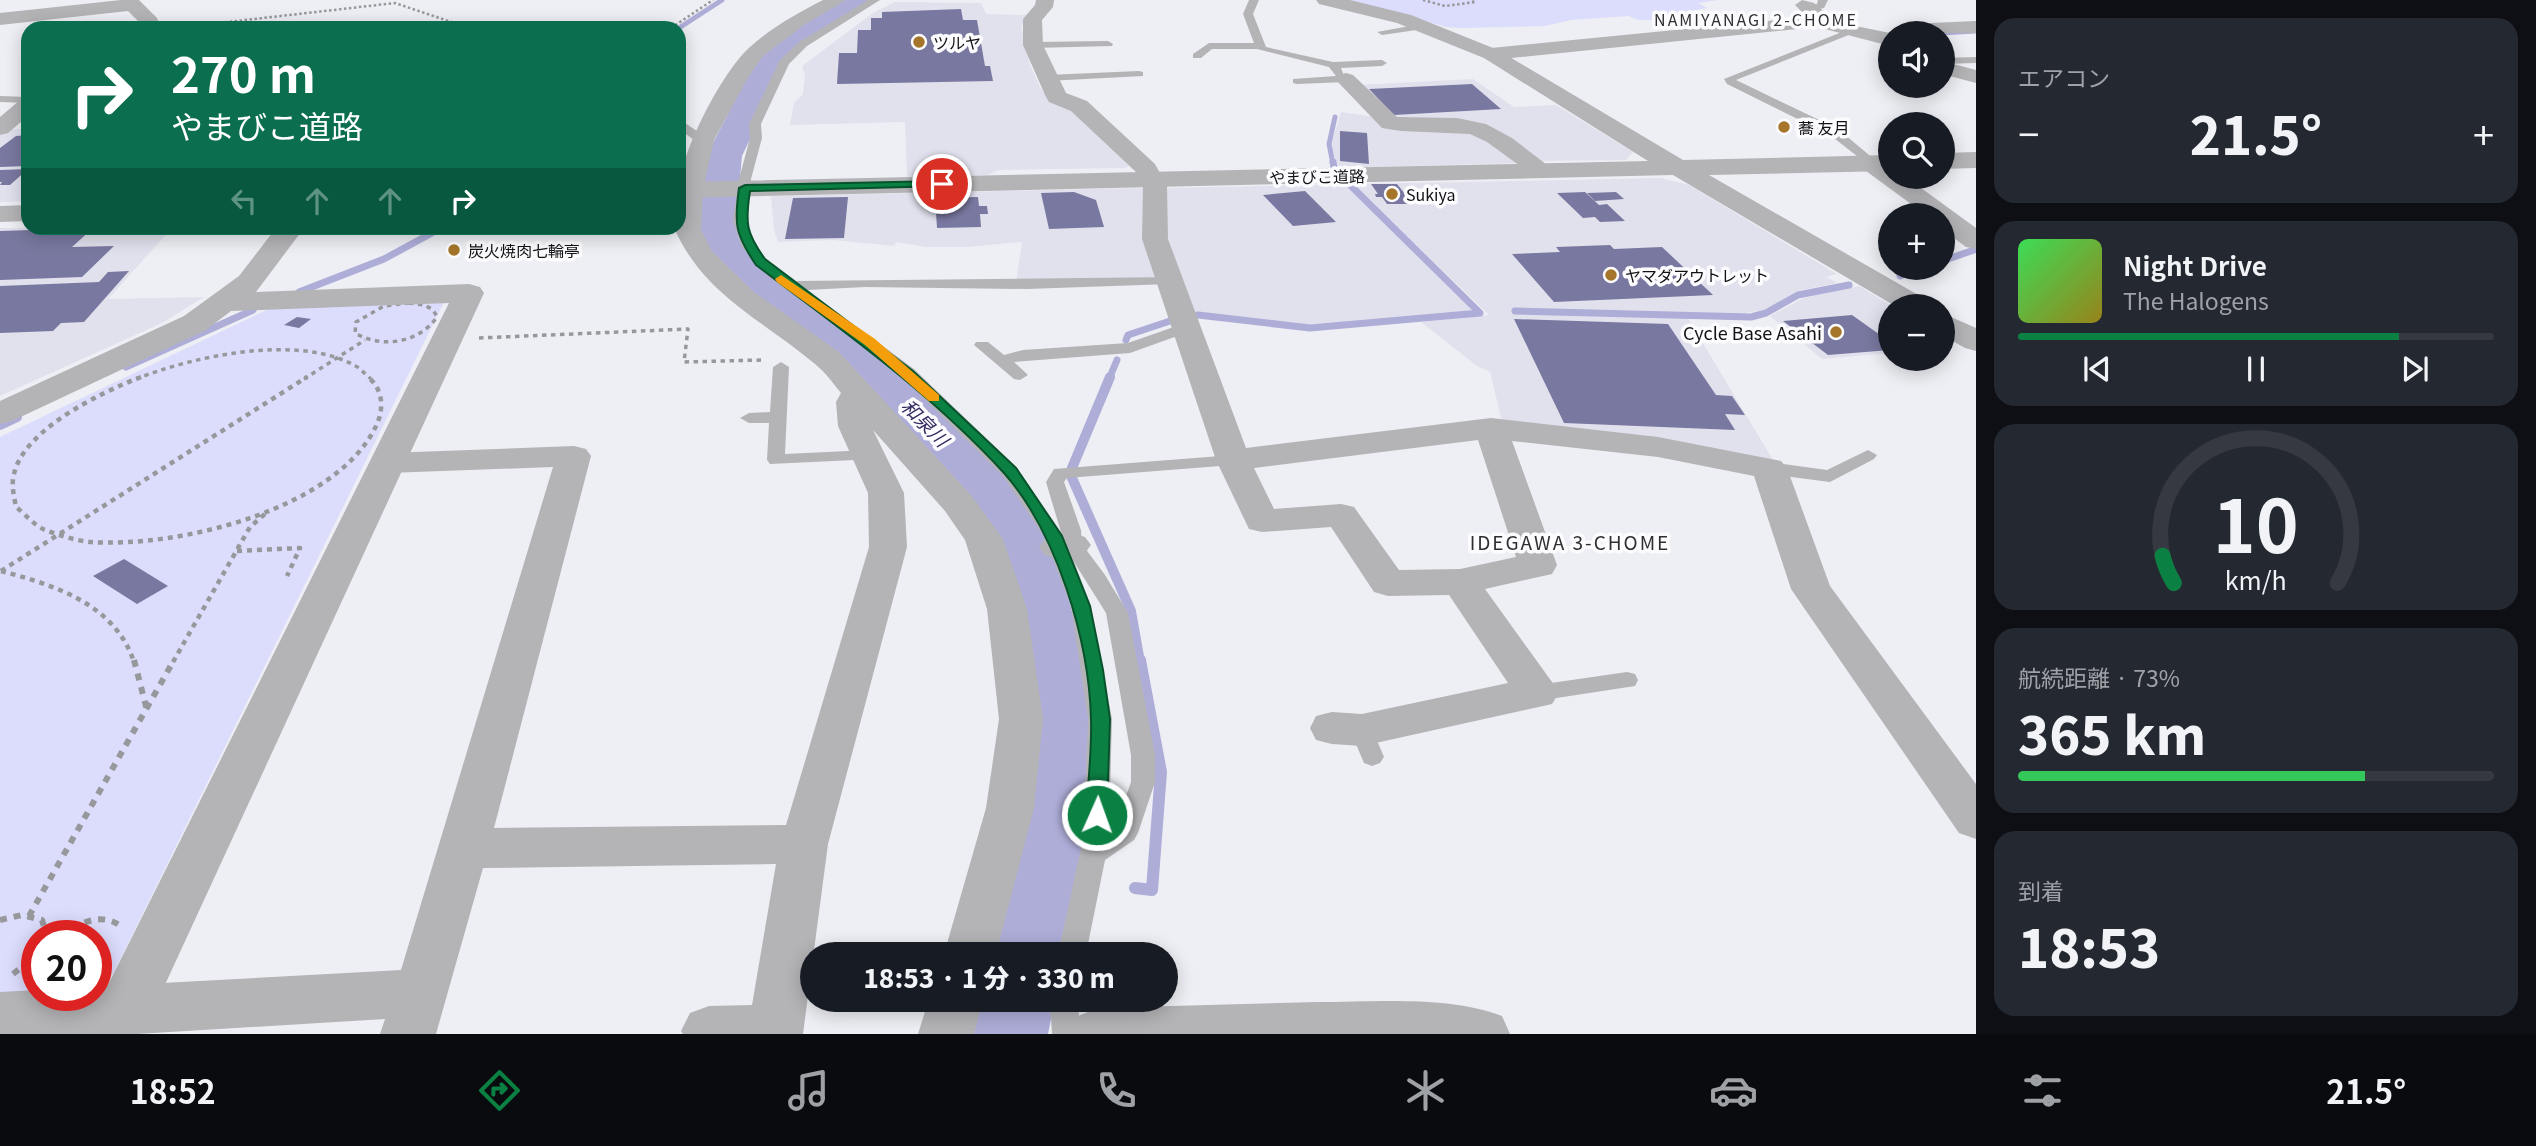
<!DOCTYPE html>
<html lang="ja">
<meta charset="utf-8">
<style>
body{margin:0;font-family:Georgia,"Noto Sans JP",serif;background:#242831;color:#f1f3f6;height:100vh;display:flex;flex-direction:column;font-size:26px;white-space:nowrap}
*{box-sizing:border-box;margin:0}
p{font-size:23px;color:#9ea1a6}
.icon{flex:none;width:38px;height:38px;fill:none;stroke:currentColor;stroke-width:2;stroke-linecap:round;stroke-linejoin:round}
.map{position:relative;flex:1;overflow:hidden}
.details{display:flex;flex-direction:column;gap:18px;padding:18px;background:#0d0f14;width:560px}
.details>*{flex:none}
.banner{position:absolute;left:21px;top:21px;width:665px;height:214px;border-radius:21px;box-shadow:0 4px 18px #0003;background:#0b6e4f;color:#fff;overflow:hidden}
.fabs{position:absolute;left:1878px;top:21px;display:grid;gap:14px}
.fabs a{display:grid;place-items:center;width:77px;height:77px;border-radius:50%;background:#171b24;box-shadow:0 4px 18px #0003;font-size:35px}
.speed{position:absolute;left:21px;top:920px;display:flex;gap:14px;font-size:35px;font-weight:700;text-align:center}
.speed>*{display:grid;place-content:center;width:91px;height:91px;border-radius:50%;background:#171b24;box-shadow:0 4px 18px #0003;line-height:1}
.speed .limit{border:10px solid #d22;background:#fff;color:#111}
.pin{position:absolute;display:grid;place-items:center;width:60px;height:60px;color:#fff;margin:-30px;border:4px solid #fff;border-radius:50%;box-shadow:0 2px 7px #0007}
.me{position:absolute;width:77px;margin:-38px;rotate:2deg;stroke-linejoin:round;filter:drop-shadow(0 0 5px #0008)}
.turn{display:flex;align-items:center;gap:24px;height:147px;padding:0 35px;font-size:32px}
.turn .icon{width:91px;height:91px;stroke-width:2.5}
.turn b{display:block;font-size:49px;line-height:60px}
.lanes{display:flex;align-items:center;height:66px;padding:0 35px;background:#0003;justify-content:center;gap:35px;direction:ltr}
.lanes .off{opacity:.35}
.big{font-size:52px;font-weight:800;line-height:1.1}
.details .tile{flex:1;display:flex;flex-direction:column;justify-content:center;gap:10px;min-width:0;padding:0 24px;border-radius:21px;background:#242831}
.details .dial{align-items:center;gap:0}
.dial svg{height:182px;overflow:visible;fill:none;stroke:#363941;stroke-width:7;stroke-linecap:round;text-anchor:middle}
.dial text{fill:#f1f3f6;stroke:none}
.song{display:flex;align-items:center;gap:21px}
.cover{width:84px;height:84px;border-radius:10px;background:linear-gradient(135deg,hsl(130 70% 55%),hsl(50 70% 35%))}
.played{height:7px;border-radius:4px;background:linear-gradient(90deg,#0b8043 80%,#363941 80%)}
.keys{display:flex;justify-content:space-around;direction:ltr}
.heat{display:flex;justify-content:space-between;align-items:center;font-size:38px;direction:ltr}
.charge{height:10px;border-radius:5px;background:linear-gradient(90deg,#34c759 73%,#363941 0)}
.trip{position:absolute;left:800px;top:942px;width:378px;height:70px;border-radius:35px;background:#171b24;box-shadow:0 4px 18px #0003;font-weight:800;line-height:70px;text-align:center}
.dock{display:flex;height:112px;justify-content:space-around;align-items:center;background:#090b0e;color:#9ea1a6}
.dock .icon{width:49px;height:49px}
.dock .on{color:#0b8043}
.dock b{font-size:32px;color:#f1f3f6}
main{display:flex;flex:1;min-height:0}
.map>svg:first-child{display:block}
.built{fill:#e1e1ee}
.green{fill:#dcdcfc}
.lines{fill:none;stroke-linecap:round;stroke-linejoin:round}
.stream-far3{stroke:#aeadd8;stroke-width:5}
.stream-far2{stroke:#aeadd8;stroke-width:7}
.stream-far1{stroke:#aeadd8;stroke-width:10}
.stream{stroke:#aeadd8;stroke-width:12}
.river{fill:#aeadd8;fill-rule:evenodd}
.building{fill:#7978a0}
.path-far3{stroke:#97989b;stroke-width:2.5;stroke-dasharray:2.5 2.5;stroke-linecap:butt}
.path-far2{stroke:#97989b;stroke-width:3.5;stroke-dasharray:4.5 4.5;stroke-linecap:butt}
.path-far1{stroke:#97989b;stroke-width:4.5;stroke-dasharray:5 5;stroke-linecap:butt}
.path{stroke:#97989b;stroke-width:6;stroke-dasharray:7 7;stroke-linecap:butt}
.service{fill:#b4b4b7;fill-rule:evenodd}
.minor{fill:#b4b4b7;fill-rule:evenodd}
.tertiary{fill:#b4b4b7;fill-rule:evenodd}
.route{fill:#0b8043;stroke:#07532c;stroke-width:2}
.slow{fill:#f59e0b}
.poi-dot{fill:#a57529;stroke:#fcfcfe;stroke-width:2.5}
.labels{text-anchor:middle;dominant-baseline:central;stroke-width:7;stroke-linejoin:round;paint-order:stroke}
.far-neighbourhood-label{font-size:16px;letter-spacing:2px;fill:#2f2f33;stroke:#fcfcfe}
.far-poi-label{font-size:16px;fill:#121214;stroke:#fcfcfe;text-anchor:start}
.far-street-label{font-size:16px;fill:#121214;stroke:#fcfcfe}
.poi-label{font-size:18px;fill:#121214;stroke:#fcfcfe;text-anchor:end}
.water-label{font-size:19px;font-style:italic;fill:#312b60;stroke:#fcfcfe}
.neighbourhood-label{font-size:19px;letter-spacing:2px;fill:#2f2f33;stroke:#fcfcfe}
</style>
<main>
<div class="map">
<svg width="1976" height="1034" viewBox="0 0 1976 1034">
<rect width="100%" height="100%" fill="#eeeff4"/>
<path class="built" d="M895 2 981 3 986 14 1030 15 1021 26 1030 65 1040 87 1051 100 1070 109 1131 165 1125 168 999 170 988 175 907 177 905 122 790 125 794 103 803 94 805 75 802 66 873 13Z
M1473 79 1514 107 1556 105 1633 152 1626 160 1540 161 1528 150 1480 124 1393 121 1357 85Z
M1341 112 1472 131 1523 163 1339 168 1332 151V142Z
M12 129H28V201L0 202V133Z
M1661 178 1689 185 1837 274 1826 277 1838 283 1801 290 1765 310 1724 316 1686 315 1776 465 1502 422 1490 372 1477 366 1421 322 1489 315 1353 184Z
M1344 184 1474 311 1307 326 1192 313 1162 234 1167 188Z
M1144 188 1159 278 1016 282 1022 242 967 247H925L897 242 894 246 833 240 778 242 774 230 771 196Z
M0 228H172L108 299 204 297 162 323 0 396Z
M1859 286 1892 306H1890V353L1822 359 1770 316 1804 298Z"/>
<path class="green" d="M1349 0H1718L1698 3 1707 8 1655 17 1654 20H1638L1629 16 1571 20 1545 26 1463 28 1446 27Z
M445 300 113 974 96 985V936H37V992L0 995V437L273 307Z"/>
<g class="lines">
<path class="stream-far3" d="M679 28 722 0
M1941 33 1976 31
M1333 164 1329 144 1335 117"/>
<path class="stream-far2" d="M1333 162 1334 167
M1942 261 1974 250
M1900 276 1924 268
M299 292 384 259 441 228
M1515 311 1751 317 1766 313 1798 295 1849 285
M1198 315 1310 328 1480 313 1351 186
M1126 340 1128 335 1173 320
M126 367 253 310
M1109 379 1117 360"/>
<path class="stream-far1" d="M0 425 17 417
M1072 468 1110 377
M1072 478 1131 611 1140 662"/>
<path class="stream" d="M1042 876 1073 884
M1135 888 1152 890 1161 772 1140 660"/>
<path class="river" d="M837 0H871L867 6 800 48 775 73 761 116 742 156 736 222 740 240 759 264C857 339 968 410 1036 516 1057 548 1065 583 1074 619 1080 646 1090 675 1093 702 1101 778 1079 879 1064 954H984L1004 876 1024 759 1027 701 1002 564 983 522 947 473 878 401 729 282 699 242 696 222 706 156 727 116 744 71 763 47 778 36Z
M973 999H1055L1048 1034H964Z"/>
</g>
<path class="building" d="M961 9 963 20H977L985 66H990L993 81 837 84 839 53H857L858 30H871V18H882V12Z
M1472 84 1501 109 1394 115 1369 89Z
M1340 131 1367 133 1369 164 1340 161Z
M28 135V166L0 167V148L16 136Z
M28 169 10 185H0L2 182H0V170Z
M1371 184H1397L1413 204H1387L1382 197H1376L1375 194H1378Z
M1305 191 1336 222 1293 226 1263 195Z
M1074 192 1096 200 1104 227 1049 229 1041 193Z
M1585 192 1599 205 1607 204 1625 221 1600 222 1595 217 1583 218 1557 193Z
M1616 192 1624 199 1595 201 1587 193Z
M848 197 844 238 785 239 793 198Z
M978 197 979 206H987L988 214H980L981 227 937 228 935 198Z
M93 228 72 247 114 246 82 277 0 280V231Z
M1610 245 1614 249 1662 247 1713 295 1554 302 1512 254 1560 252 1556 247Z
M129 271 84 322 61 323 53 331 0 333V286L99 282 108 272Z
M1852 315 1890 342V350L1828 355 1783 321Z
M297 317 311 319 299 328 284 325Z
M1514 319 1668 324 1716 395 1732 396 1745 415 1725 414 1735 430 1564 423Z
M124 559 168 586 137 604 93 576Z"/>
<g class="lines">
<path class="path-far3" d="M1423 0 1445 6 1475 2 1473 0
M175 28 395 3 469 28
M671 28 713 0"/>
<path class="path-far2" d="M409 303C421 304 432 305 437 317 419 343 382 349 355 333L356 322 384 306Z
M479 338 688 329 684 362 762 360
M136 379C194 356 296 334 354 365 360 368 365 374 371 379
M304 379 365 340"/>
<path class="path-far1" d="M141 377C102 392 24 429 14 474 11 485 14 496 16 507 25 514 35 526 45 530 59 535 77 541 91 542 177 548 338 510 377 424 384 408 383 389 368 377
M237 551 300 548 287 576
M1 571 307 377
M1 571C54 585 115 604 134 662
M173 662 250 527 266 513"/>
<path class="path" d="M134 660 147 710
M29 916 174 660
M0 920 22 915 42 920 47 936
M60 936C79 923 102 911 122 927
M13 974 37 955"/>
<path class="service" d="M868 0H880L807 46 789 64 761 124 762 138 751 179 747 220 753 242 766 259 796 281 1175 277 1177 280 1175 283 1170 284 1027 289 865 287 807 290 914 369 1017 468 1061 532 1046 482 1054 469 1233 455 1242 460 1233 465 1067 478 1064 482 1081 530 1082 544 1105 575 1128 613 1155 755V782L1138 833 1134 840 1105 860 1086 954H1058L1083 839 1088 719 1071 606 1044 536 1003 476 902 377 789 290 784 289 756 265 741 245 733 220 739 179 750 138 749 124 780 60 799 42ZM1074 562 1106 613 1131 755V782L1115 827 1109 831 1112 719 1091 606Z
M1249 0H1259L1253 14 1266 47 1333 62 1382 60 1387 63 1382 66 1341 68 1344 76 1352 79 1346 82 1297 84 1293 83V79L1336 76 1329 67 1257 49H1212L1201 58H1193V54L1209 43H1254L1243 14Z
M1818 0H1828L1824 8 1810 11V7L1817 4Z
M1426 23 1430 24V28L1382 35 1377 32Z
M1847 30 1856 32 1736 80 1838 129 1875 160V166L1871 167 1830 135 1727 84 1724 79Z
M1108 41 1113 44 1112 46 1033 48 1028 45 1033 42Z
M1976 57V63L1942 64V58Z
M1139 71 1143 72V76L1047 81 1041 78 1047 75Z
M0 96 28 97V103L0 102Z
M679 119 706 137V143H698L679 129Z
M1188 322 1196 327 1194 330 1130 353 1014 362 1028 375 1020 380 1014 379 974 345 976 342H988L1004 355 1023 350 1128 343Z
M781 362 789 367 785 454 869 450 875 451 878 455 875 459 770 464 767 460 769 423H749L740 418 749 413 770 412 773 367Z
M1868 450 1877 455 1874 459 1830 482 1769 474 1760 468 1769 462 1827 470Z
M1627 672 1635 674 1638 680 1635 686 1537 701 1529 699 1526 693 1529 687 1537 685Z
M1362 721 1370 724 1384 757 1380 763 1372 766 1364 763 1350 730 1354 724Z
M1050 999H1078L1080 1034H1052Z"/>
<path class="minor" d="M121 0H139L157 18 161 28H141V24L128 11 0 25V13Z
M823 0H846L804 25 763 56 749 76 714 140 703 190 701 230 712 251 754 292 839 352 971 495 1003 539 1027 609 1043 719 1034 808 996 954H944L986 808 999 719 987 609 965 540 945 511 873 430 904 493 907 547 828 844 803 1034H683L681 1031 690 1013 709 1006 752 1005 776 864 483 868 436 1034H380L385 1019 137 1034H123L106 1027 98 1010 106 993 125 985 401 970 553 467 388 473 376 470 371 463 376 456 388 453 574 446 586 449 591 456 494 828 786 825 869 547 868 493 838 426 836 402 841 393C833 383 825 372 815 364 763 320 705 296 675 230L679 228C679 213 677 198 679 184 684 147 722 72 750 47 772 27 798 13 823 0Z
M1036 0H1054L1053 7 1042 20 1043 45 1066 93 1087 101 1155 164 1167 186 1168 239 1246 448 1491 418 1658 437 1781 461 1787 468 1830 586 1976 784V839L1959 833 1791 589 1754 476 1658 457 1512 441 1557 565 1552 574 1485 589 1552 682 1559 693 1552 704 1362 746 1332 744 1316 740 1310 728 1316 716 1332 712 1362 714 1508 683 1449 595 1388 596 1374 592 1331 527 1262 532 1249 529 1216 460 1142 239 1143 186 1136 172 1071 111 1049 102 1046 97 1023 45V19L1035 5ZM1478 440 1516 557 1460 569 1399 570 1354 507 1341 504 1274 509 1254 468Z
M1802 0 1814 3 1836 22 1890 33V46L1817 27 1491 60 1484 58 1481 54 1484 50 1491 48 1807 17 1795 5Z
M1976 21V33H1899L1902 29 1931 23Z
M1942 61 1976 70V83L1942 74Z
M1346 73 1353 75 1397 117 1457 118 1486 124 1512 138 1555 171 1552 176 1543 178 1534 176 1487 142 1470 134 1401 131 1382 128 1335 79 1339 75Z
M28 98V116L8 133 0 135V117L20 100Z
M1871 156 1890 165V177H1906L1976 228V249L1966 247 1942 229V215H1926L1862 168 1859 163 1862 158Z
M1072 533 1085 537 1091 545 1085 553 1058 559 1045 555 1039 547 1045 539Z
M929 999H983L974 1034H918Z
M1317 1002C1374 1002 1448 995 1502 1016L1510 1034H1070L1078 1016 1098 1008Z"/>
<path class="tertiary" d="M1316 0H1350L1411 15 1498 50 1683 160 1890 155V171L1709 175 1927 300 1931 306H1895L1673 175 679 198V182L1648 161 1484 58 1397 23 1319 4Z
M1976 152V168L1942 169V153Z
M28 205V221L0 222V206Z
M276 228H304L256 292 469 284 480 287 484 293 145 1028 130 1034H0V992L37 990V996H96V986L108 985 449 303 231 311 206 330 12 421 0 424V401L184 316 239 276Z
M1942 313 1976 328V351L1965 348 1942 335Z"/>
</g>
<path class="route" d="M942 181H946V186L750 191C745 223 746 233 765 259L913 371 1016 468 1062 536 1090 606 1103 670 1110 719 1107 815 1104 821 1097 823 1089 821 1086 815C1088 783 1092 751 1091 719 1089 640 1057 533 1004 473 931 393 842 330 756 265 735 234 734 224 739 188L745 185Z"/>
<path class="slow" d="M781 275 875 339 939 395V401H929L865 345 777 282 775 279Z"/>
<g class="poi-dot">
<circle cx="919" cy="42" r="7"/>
<circle cx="1784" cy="127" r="7"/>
<circle cx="1392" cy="194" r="7"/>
<circle cx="454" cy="250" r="7"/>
<circle cx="1611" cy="275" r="7"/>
<circle cx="1836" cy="332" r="7"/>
</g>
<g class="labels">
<g class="far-neighbourhood-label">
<text x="1756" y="19">NAMIYANAGI 2-CHOME</text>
</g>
<g class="far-poi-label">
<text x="933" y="42">ツルヤ</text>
<text x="1798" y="127">蕎 友月</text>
<text x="1406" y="194">Sukiya</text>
<text x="468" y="250">炭火焼肉七輪亭</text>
<text x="1625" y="275">ヤマダアウトレット</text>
</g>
<g class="far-street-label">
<text transform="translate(1317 176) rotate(-1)">やまびこ道路</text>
</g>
<g class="poi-label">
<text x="1822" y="332">Cycle Base Asahi</text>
</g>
<g class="water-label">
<text transform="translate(926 422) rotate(45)">和泉川</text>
</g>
<g class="neighbourhood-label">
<text x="1570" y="541">IDEGAWA 3-CHOME</text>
</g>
</g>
</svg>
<div class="fabs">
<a><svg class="icon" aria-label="sound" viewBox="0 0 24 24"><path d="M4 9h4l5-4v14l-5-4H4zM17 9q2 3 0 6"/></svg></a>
<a><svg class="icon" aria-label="search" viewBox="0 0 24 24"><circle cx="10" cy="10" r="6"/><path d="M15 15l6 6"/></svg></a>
<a>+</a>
<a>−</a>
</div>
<div class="speed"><div class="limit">20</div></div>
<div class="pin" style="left:942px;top:184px;background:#d93025"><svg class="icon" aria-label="arrive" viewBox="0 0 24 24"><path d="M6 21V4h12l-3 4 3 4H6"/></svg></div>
<svg class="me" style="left:1097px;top:815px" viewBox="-20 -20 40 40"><circle r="17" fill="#0b8043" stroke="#fff" stroke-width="3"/><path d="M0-11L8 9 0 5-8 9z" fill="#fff"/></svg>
<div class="trip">18:53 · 1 分 · 330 m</div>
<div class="banner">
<div class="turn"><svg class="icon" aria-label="right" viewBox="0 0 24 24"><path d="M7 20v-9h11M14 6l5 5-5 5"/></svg><div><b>270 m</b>やまびこ道路</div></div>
<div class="lanes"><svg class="icon off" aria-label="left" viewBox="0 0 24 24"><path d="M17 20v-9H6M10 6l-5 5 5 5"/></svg><svg class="icon off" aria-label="ahead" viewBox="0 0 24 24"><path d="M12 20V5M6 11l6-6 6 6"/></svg><svg class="icon off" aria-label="ahead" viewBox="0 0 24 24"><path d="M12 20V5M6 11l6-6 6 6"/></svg><svg class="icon" aria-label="right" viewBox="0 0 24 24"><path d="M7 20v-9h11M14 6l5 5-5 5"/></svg></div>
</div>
</div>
<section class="details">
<div class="tile"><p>エアコン</p>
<div class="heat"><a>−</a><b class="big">21.5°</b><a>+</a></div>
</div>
<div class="tile">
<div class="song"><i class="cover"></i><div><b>Night Drive</b><p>The Halogens</p></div></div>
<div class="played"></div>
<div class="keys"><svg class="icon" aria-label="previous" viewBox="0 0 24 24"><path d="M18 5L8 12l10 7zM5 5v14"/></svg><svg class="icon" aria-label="pause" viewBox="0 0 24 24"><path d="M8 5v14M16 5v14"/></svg><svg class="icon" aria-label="next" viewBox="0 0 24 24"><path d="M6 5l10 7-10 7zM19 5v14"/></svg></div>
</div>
<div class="tile dial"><svg viewBox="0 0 100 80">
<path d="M14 69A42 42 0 1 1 86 69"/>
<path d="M14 69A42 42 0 0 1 9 57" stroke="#0b8043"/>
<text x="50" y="56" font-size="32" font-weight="700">10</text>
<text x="50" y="72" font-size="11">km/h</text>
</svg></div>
<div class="tile"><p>航続距離 · 73%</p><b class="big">365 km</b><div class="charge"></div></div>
<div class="tile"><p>到着</p><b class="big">18:53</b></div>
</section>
</main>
<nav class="dock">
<b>18:52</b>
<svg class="icon on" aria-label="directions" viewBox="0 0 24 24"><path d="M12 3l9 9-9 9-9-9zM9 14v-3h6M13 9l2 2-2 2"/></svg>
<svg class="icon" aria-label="music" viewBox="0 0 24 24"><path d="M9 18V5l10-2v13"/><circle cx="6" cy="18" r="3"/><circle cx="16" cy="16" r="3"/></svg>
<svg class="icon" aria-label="phone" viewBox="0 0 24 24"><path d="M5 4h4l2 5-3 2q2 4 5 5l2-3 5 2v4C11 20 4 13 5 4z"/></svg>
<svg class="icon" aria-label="climate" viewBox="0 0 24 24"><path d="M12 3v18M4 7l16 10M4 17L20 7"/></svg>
<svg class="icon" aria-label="car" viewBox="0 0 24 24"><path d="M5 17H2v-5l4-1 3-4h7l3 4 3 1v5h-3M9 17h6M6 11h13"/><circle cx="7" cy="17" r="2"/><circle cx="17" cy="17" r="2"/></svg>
<svg class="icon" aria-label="filters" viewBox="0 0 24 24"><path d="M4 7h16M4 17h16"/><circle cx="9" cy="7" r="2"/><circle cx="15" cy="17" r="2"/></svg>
<b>21.5°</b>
</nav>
